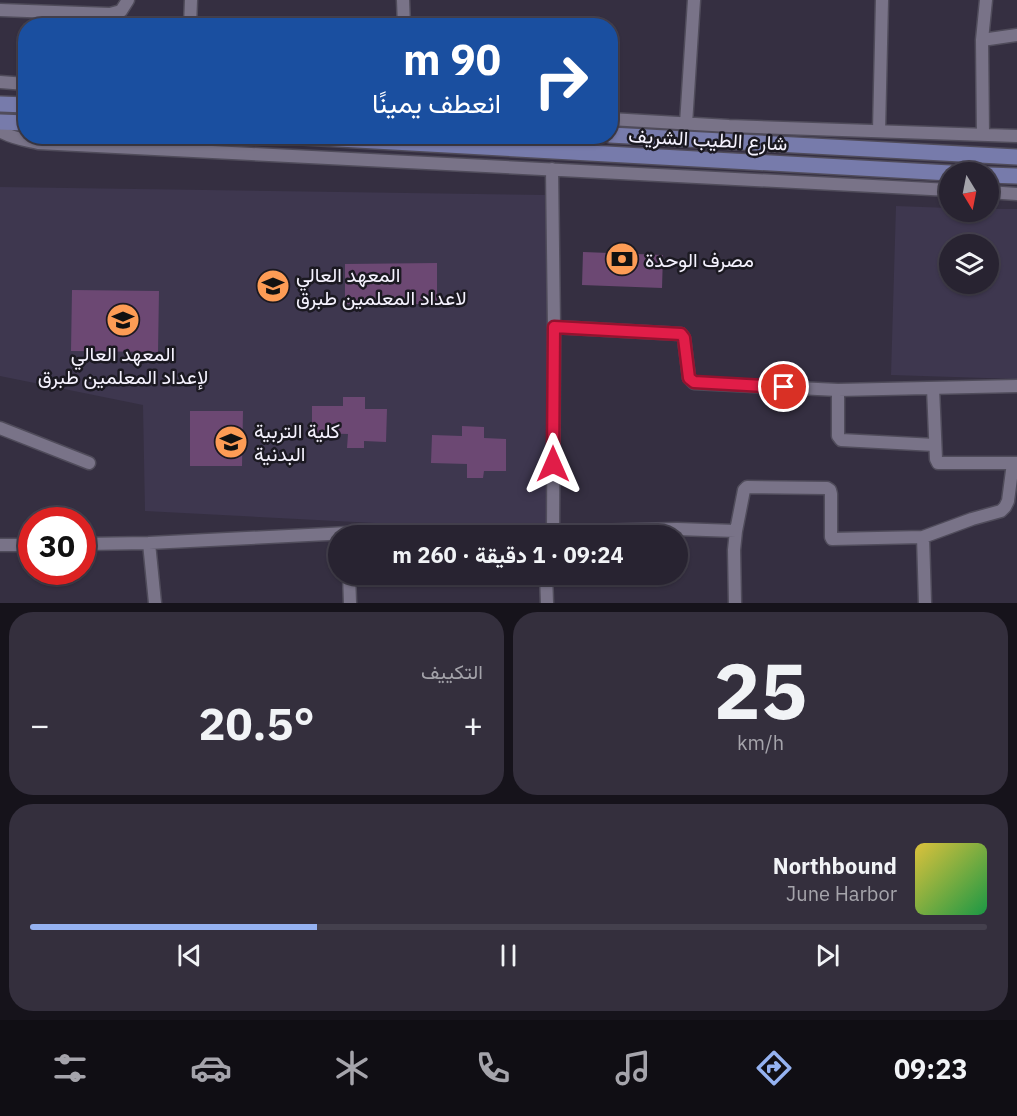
<!DOCTYPE html>
<html lang="ar">
<meta charset="utf-8">
<style>
body{margin:0;font-family:"IBM Plex Sans",Vazirmatn,sans-serif;background:#342f3d;color:#f1f3f6;direction:rtl;height:100vh;display:flex;flex-direction:column;font-size:22px;white-space:nowrap}
*{box-sizing:border-box;margin:0}
p{font-size:20px;color:#a5a4ab}
.icon{flex:none;width:33px;height:33px;fill:none;stroke:currentColor;stroke-width:2;stroke-linecap:round;stroke-linejoin:round}
.map{position:relative;height:603px;overflow:hidden;direction:ltr}
.drawer{display:flex;flex-direction:column;gap:9px;padding:9px;background:#16131b;flex:1}
.drawer>*{flex:none}
.hud{position:absolute;left:18px;top:18px;width:600px;height:126px;border-radius:24px;box-shadow:0 2px 4px #0004,0 0 0 2px #44404d;direction:rtl;background:#1a4fa0;color:#fff;overflow:hidden}
.needle{width:39px;rotate:170deg}
.tools{position:absolute;left:939px;top:162px;display:grid;gap:12px}
.tools a{display:grid;place-items:center;width:60px;height:60px;border-radius:50%;background:#282331;box-shadow:0 2px 4px #0004,0 0 0 2px #44404d;font-size:30px}
.speed{position:absolute;left:18px;top:507px;display:flex;gap:12px;font-size:30px;font-weight:700;text-align:center}
.speed>*{display:grid;place-content:center;width:78px;height:78px;border-radius:50%;background:#282331;box-shadow:0 2px 4px #0004,0 0 0 2px #44404d;line-height:1}
.speed .limit{border:9px solid #d22;background:#fff;color:#111}
.pin{position:absolute;display:grid;place-items:center;width:51px;height:51px;color:#fff;margin:-26px;border:3px solid #fff;border-radius:50%;box-shadow:0 2px 6px #0007}
.me{position:absolute;width:66px;margin:-33px;rotate:0deg;stroke-linejoin:round;filter:drop-shadow(0 0 4px #0008)}
.turn{display:flex;align-items:center;gap:21px;height:126px;padding:0 18px;font-size:27px}
.turn .icon{width:78px;height:78px;stroke-width:2.5}
.turn b{display:block;font-size:42px;line-height:51px}
.big{font-size:45px;font-weight:700;line-height:1.1}
.drawer .tile{flex:1;display:flex;flex-direction:column;justify-content:center;gap:9px;min-width:0;padding:0 21px;border-radius:24px;background:#342f3d}
.drawer .dial{align-items:center;gap:0}
.dial b{font-size:78px;line-height:1}
.song{display:flex;align-items:center;gap:18px}
.cover{width:72px;height:72px;border-radius:9px;background:linear-gradient(135deg,hsl(50 70% 55%),hsl(140 70% 35%))}
.played{height:6px;border-radius:3px;background:linear-gradient(90deg,#95b2f1 30%,#44404d 30%)}
.keys{display:flex;justify-content:space-around;direction:ltr}
.heat{display:flex;justify-content:space-between;align-items:center;font-size:33px;direction:ltr}
.drawer .tiles{flex:1;display:grid;gap:9px;grid-template-columns:1fr 1fr}
.tile:last-child{grid-column:span 2}
.trip{position:absolute;left:328px;top:525px;width:360px;height:60px;border-radius:30px;background:#282331;box-shadow:0 2px 4px #0004,0 0 0 2px #44404d;font-weight:700;line-height:60px;text-align:center;direction:rtl}
.menu{display:flex;height:96px;justify-content:space-around;align-items:center;background:#100e14;color:#a5a4ab}
.menu .icon{width:42px;height:42px}
.menu .selected{color:#95b2f1}
.menu b{font-size:27px;color:#f1f3f6}
.map>svg:first-child{display:block}
.built{fill:#3e374f;fill-rule:evenodd}
.building{fill:#6c4873}
.lines{fill:none;stroke-linecap:round;stroke-linejoin:round}
.minor-casing{stroke:#504c5b;stroke-width:15}
.major-casing{stroke:#504c5b;stroke-width:18}
.minor{stroke:#797388;stroke-width:12}
.major{stroke:#777bab;stroke-width:15}
.route-casing{stroke:#92132f;stroke-width:15}
.route{stroke:#e11d48;stroke-width:10}
.labels{text-anchor:middle;dominant-baseline:central;stroke-width:5;stroke-linejoin:round;paint-order:stroke}
.street-label{font-size:20px;fill:#f5f2fe;stroke:#1b1921}
.poi-label{font-size:20px;fill:#f5f2fe;stroke:#1b1921;text-anchor:start}
</style>
<div class="map">
<svg width="1017" height="603" viewBox="0 0 1017 603">
<rect width="100%" height="100%" fill="#352f41"/>
<path class="built" d="M0 187 546 195 549 532 145 511 143 405 0 376Z
M896 206 949 208 950 212H988L989 209H1017V379L891 375ZM950 244H988V284H950Z"/>
<path class="building" d="M583 252 663 255 662 288 582 285Z
M437 263V304H345V264Z
M72 290 159 291 158 352 71 351Z
M343 397H365V409H387L386 442 364 441V448H347L348 434 312 433V406H343Z
M190 411H243L242 466H190Z
M462 426 484 427V438L506 439V471H484L483 478H467V464L431 463 432 435 462 436Z"/>
<g class="lines">
<g class="minor-casing">
<path id="minor" d="M403 0 404 26
M0 10 110 14 121 11 128 0
M190 26 191 0
M982 40 1017 35
M0 82 26 84
M610 119 729 126 1017 136
M686 124 694 0
M0 131C11 138 25 140 38 143L950 190
M879 131 882 0
M983 135 982 40 986 0
M552 169 554 327 553 532
M988 192 1017 194
M554 327 681 334 684 338 689 378 694 383 838 390 1017 386
M933 388 936 459 938 463H1017
M838 390V436L841 440 935 445
M0 428 89 463
M736 531 744 490 747 487 827 488 830 490 831 494V537L832 539 923 537
M149 543 155 603
M82 544 149 543 348 533 545 532 677 529 736 531 734 550 735 603
M0 545H32
M349 574 350 603
M546 574 547 603
M925 603 923 537 972 519 1001 511 1005 507 1008 501 1013 463"/>
</g>
<g class="major-casing">
<path id="major" d="M0 104 26 105
M0 122 26 123
M610 135 1017 157
M285 136 950 173
M988 175 1017 176"/>
</g>
<use href="#minor" class="minor"/>
<use href="#major" class="major"/>
</g>
<g class="lines">
<g class="route-casing">
<path id="route" d="M553 464 554 327 681 334 684 338 689 378 694 382 784 387"/>
</g>
<use href="#route" class="route"/>
</g>
<defs>
<g id="bank-disc" transform="scale(1.725)"><circle r="9.5" fill="#fd9c55" stroke="#1b1921"/><path d="M-6-4H6V4H-6ZM0-2.3a2.3 2.3 0 1 0 0 4.6a2.3 2.3 0 1 0 0-4.6Z" fill="#111"/></g>
<g id="university-disc" transform="scale(1.725)"><circle r="9.5" fill="#fd9c55" stroke="#1b1921"/><path d="M0-5L7-2L0 1L-7-2ZM-4 1L0 2.5L4 1V4Q0 6-4 4Z" fill="#111"/></g>
</defs>
<g fill-rule="evenodd">
<use href="#bank-disc" x="622" y="259"/>
<use href="#university-disc" x="273" y="286"/>
<use href="#university-disc" x="123" y="320"/>
<use href="#university-disc" x="231" y="442"/>
</g>
<g class="labels">
<g class="street-label">
<text transform="translate(708 139) rotate(3)">شارع الطيب الشريف</text>
</g>
<g class="poi-label">
<text x="645" y="259">مصرف الوحدة</text>
<text x="296" y="274">المعهد العالي<tspan x="296" dy="23">لاعداد المعلمين طبرق</tspan></text>
<text x="123" y="353" text-anchor="middle">المعهد العالي<tspan x="123" dy="23">لإعداد المعلمين طبرق</tspan></text>
<text x="254" y="430">كلية التربية<tspan x="254" dy="23">البدنية</tspan></text>
</g>
</g>
</svg>
<div class="tools">
<a><svg class="needle" viewBox="-14 -14 28 28"><path d="M0-13l5 13h-10z" fill="#e53935"/><path d="M0 13l5-13h-10z" fill="#a5a4ab"/></svg></a>
<a><svg class="icon" aria-label="layers" viewBox="0 0 24 24"><path d="M12 4l9 5-9 5-9-5zM3 14l9 5 9-5"/></svg></a>
</div>
<div class="speed"><div class="limit">30</div></div>
<div class="pin" style="left:784px;top:387px;background:#d93025"><svg class="icon" aria-label="arrive" viewBox="0 0 24 24"><path d="M6 21V4h12l-3 4 3 4H6"/></svg></div>
<svg class="me" style="left:553px;top:464px" viewBox="-20 -20 40 40"><path d="M0-17L14 15 0 8-14 15z" fill="#e11d48" stroke="#fff" stroke-width="4"/></svg>
<div class="trip">09:24 · 1 دقيقة · 260 m</div>
<div class="hud">
<div class="turn"><svg class="icon" aria-label="right" viewBox="0 0 24 24"><path d="M7 20v-9h11M14 6l5 5-5 5"/></svg><div><b>90 m</b>انعطف يمينًا</div></div>
</div>
</div>
<section class="drawer">
<div class="tiles">
<div class="tile dial"><b>25</b><p>km/h</p></div>
<div class="tile"><p>التكييف</p>
<div class="heat"><a>−</a><b class="big">20.5°</b><a>+</a></div>
</div>
<div class="tile">
<div class="song"><i class="cover"></i><div><b>Northbound</b><p>June Harbor</p></div></div>
<div class="played"></div>
<div class="keys"><svg class="icon" aria-label="previous" viewBox="0 0 24 24"><path d="M18 5L8 12l10 7zM5 5v14"/></svg><svg class="icon" aria-label="pause" viewBox="0 0 24 24"><path d="M8 5v14M16 5v14"/></svg><svg class="icon" aria-label="next" viewBox="0 0 24 24"><path d="M6 5l10 7-10 7zM19 5v14"/></svg></div>
</div>
</div>
</section>
<nav class="menu">
<b>09:23</b>
<svg class="icon selected" aria-label="directions" viewBox="0 0 24 24"><path d="M12 3l9 9-9 9-9-9zM9 14v-3h6M13 9l2 2-2 2"/></svg>
<svg class="icon" aria-label="music" viewBox="0 0 24 24"><path d="M9 18V5l10-2v13"/><circle cx="6" cy="18" r="3"/><circle cx="16" cy="16" r="3"/></svg>
<svg class="icon" aria-label="phone" viewBox="0 0 24 24"><path d="M5 4h4l2 5-3 2q2 4 5 5l2-3 5 2v4C11 20 4 13 5 4z"/></svg>
<svg class="icon" aria-label="climate" viewBox="0 0 24 24"><path d="M12 3v18M4 7l16 10M4 17L20 7"/></svg>
<svg class="icon" aria-label="car" viewBox="0 0 24 24"><path d="M5 17H2v-5l4-1 3-4h7l3 4 3 1v5h-3M9 17h6M6 11h13"/><circle cx="7" cy="17" r="2"/><circle cx="17" cy="17" r="2"/></svg>
<svg class="icon" aria-label="filters" viewBox="0 0 24 24"><path d="M4 7h16M4 17h16"/><circle cx="9" cy="7" r="2"/><circle cx="15" cy="17" r="2"/></svg>
</nav>
